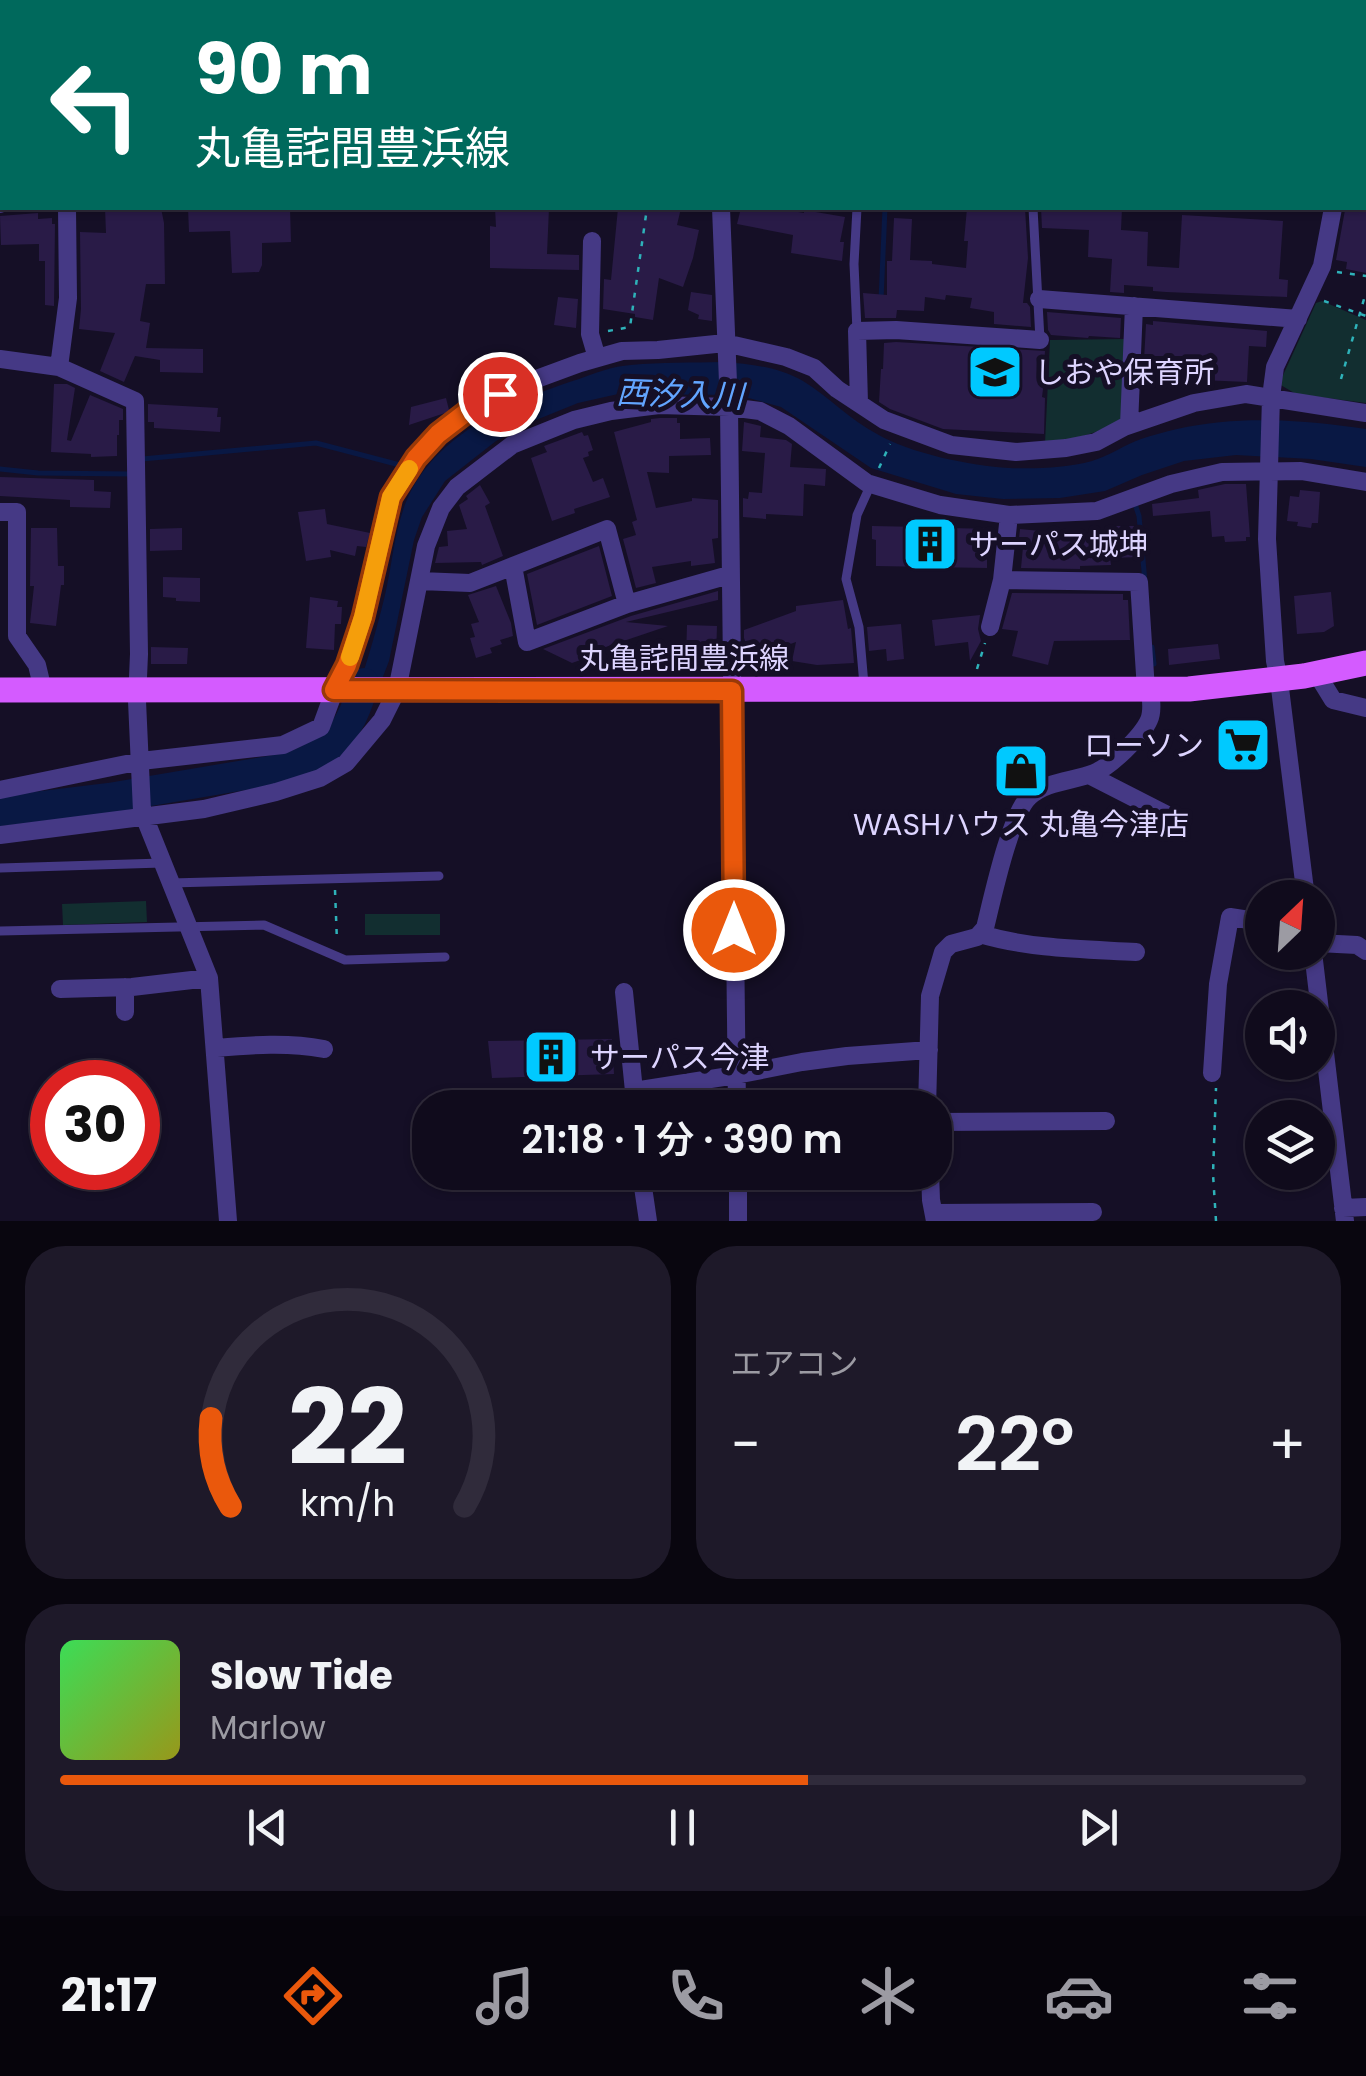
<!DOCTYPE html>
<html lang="ja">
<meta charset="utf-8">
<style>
body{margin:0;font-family:Poppins,"Noto Sans JP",sans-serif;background:#1e1929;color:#f1f3f6;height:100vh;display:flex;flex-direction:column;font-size:38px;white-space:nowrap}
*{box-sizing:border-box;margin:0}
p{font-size:32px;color:#9c9ba3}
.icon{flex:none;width:55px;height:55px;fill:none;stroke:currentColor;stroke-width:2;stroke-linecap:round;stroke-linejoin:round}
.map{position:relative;height:1221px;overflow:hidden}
.side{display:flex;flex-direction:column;gap:25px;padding:25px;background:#09060f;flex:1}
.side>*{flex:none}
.hud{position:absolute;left:0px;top:0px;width:1368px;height:210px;box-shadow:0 2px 8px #0004,0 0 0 2px #302b3b;background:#00695c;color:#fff;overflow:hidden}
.needle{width:65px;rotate:25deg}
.tools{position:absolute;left:1245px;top:880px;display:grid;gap:20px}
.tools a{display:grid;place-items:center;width:90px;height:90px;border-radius:50%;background:#100b1c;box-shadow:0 2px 8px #0004,0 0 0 2px #302b3b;font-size:50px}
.speed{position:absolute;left:30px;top:1060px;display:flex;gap:20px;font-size:50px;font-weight:700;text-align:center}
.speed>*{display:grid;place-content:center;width:130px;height:130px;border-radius:50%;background:#100b1c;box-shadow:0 2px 8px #0004,0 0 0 2px #302b3b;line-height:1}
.speed .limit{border:15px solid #d22;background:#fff;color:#111}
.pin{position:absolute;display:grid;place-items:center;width:85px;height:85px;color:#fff;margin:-42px;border:5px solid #fff;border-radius:50%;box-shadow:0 2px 10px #0007}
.me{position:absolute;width:110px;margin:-55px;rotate:0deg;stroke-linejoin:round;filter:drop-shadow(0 0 8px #0008)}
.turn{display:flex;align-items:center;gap:35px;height:210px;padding:0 30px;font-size:45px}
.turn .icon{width:130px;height:130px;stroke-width:2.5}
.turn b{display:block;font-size:70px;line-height:85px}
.big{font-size:75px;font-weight:600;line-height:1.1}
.side .widget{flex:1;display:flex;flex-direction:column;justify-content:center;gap:15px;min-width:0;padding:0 35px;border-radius:40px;background:#1e1929}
.side .dial{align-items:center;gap:0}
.dial svg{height:260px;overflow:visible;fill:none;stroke:#302b3b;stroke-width:7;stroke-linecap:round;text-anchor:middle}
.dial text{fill:#f1f3f6;stroke:none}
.song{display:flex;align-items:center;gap:30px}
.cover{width:120px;height:120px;border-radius:15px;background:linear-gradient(135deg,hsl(130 70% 55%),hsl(60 70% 35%))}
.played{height:10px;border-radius:5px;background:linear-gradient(90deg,#ea580c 60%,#302b3b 60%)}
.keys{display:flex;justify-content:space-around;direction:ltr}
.heat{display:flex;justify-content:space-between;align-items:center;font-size:55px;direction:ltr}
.side .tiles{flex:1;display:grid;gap:25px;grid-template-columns:1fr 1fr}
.widget:last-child{grid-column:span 2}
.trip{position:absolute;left:412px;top:1090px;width:540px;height:100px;border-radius:40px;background:#100b1c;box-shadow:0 2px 8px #0004,0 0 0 2px #302b3b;font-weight:600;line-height:100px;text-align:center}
.dock{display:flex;height:160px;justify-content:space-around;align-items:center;background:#06040b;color:#9c9ba3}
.dock .icon{width:70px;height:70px}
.dock .selected{color:#ea580c}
.dock b{font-size:45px;color:#f1f3f6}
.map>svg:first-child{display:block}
.green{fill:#122e30}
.water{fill:#091844}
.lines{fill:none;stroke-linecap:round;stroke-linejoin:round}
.stream{stroke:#091844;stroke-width:5}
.river{stroke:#091844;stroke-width:30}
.building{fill:#291b47}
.path{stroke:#2eb2b9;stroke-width:2.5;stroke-dasharray:5 8;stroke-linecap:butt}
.service{stroke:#453985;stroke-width:9}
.minor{stroke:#453985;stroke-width:18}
.tertiary{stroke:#453985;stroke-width:20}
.primary{stroke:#d45bff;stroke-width:25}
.route-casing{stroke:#983908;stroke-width:25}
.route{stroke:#ea580c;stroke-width:18}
.slow{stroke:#f59e0b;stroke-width:18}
.labels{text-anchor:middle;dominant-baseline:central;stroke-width:10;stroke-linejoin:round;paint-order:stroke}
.poi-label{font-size:30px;fill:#ddd4ff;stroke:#150f26;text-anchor:start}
.street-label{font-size:30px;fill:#ddd4ff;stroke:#150f26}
.water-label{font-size:32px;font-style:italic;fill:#62a5ff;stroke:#150f26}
</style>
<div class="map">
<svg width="1366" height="1221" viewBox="0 0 1366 1221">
<rect width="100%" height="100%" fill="#150f26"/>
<path class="green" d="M1322 301 1366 320V403L1296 394 1279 384 1316 303Z
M1127 339 1122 419C1097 434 1073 440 1045 443L1050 340Z
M146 901 147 922 63 925 62 904Z
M365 914H440V935H365Z"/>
<path class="water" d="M722 362C751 364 778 367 803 381 829 397 850 420 877 434 909 453 971 466 1009 468 1035 469 1066 468 1092 461 1109 456 1124 445 1141 439 1152 435 1165 432 1177 429 1241 415 1302 420 1366 429V467L1311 459 1236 455 1184 461 1142 475 1105 491 1060 498 1003 499 956 494 871 468 781 407 738 395 618 394 578 403 536 420 496 441 445 481 422 517 414 540 389 661 364 726 348 719C362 678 375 637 385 595 393 561 395 522 411 491 443 430 517 399 579 379 595 373 613 366 631 365 661 362 692 363 722 362Z"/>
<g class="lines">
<path class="stream" d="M892 2V0
M881 300 885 208
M142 461V459L316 443 400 465
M0 469 38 473 131 474
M1135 504 1139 516 1145 582
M1152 647 1154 664"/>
<path class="river" d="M0 811 109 798 292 767C336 749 352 728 364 683"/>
</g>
<path class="building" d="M105 208H161L164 223 165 284H146L140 321 150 323 146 348 203 349V373L160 372V360L135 356 124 382 100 371 115 333 79 329 81 309 80 232 106 233Z
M188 208H290L291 242 262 243V265L259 272 232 273 230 231 189 232Z
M495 208H549L547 254 579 255V270L490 268V226L496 227Z
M618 208H681L677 225 699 230 693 258 683 287 659 278 653 320 635 317V314L603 309 604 279 611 280Z
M741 208H776L804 213V210L845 217 840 242H844L842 261 791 253 793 235 737 224Z
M967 208H1025L1028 258 1023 303H1027L1030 307 1031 327 994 324V312L970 308 972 298 946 295 945 300 925 297 924 311 897 310 896 318H865L863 293 887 295V261H892L894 218 912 219 910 260 932 261V264L966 268 968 241H964Z
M1041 208H1122L1121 230 1148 232 1147 266 1179 268 1182 215 1283 221 1279 279 1288 280 1287 297 1166 292 1153 291V287L1124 285V293L1110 292 1112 259 1088 257 1089 230 1042 228Z
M1349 208H1366V273L1346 269 1347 262 1336 260 1345 210H1349Z
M38 213V219L52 218V224H55L54 306 45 305V261H39V244L1 245 0 216Z
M691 292 712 295V321L698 319 699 315 688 310Z
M558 297 578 299 576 328 554 325Z
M1047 312 1121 318 1120 338 1089 336 1088 338 1051 335 1048 330Z
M1153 321 1267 331 1266 347 1249 346 1247 382 1201 380V382L1191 381V384L1156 380 1144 360 1146 324 1153 325Z
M896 342 1045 351 1044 365 1046 366 1042 397 1045 398 1044 434 943 429 890 409 879 402 881 369H883L884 343Z
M54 384H67L75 388 67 440 71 441 90 395 123 409V420H119V435H117V456L91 457V454L51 452Z
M446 398 449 410 445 413 409 425 411 407Z
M148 404 218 408 217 417H221L220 432 154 428V422H148Z
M660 418H677V423H680V439L710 438 711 455 669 456V473L647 472 656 508 692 501V498L718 500V538L712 539 715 563 691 566V561L652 567 656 583 636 588 623 539 636 535 632 522 637 520 614 432 651 422V419Z
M744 422 761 426 760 437 786 440 792 444 790 467 826 469 825 486 804 484 803 516 766 514V519L743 517V498L748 499 749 492 762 493 765 453 742 451Z
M582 432 584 436 588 435 593 450 588 452 589 456 583 458 593 482 603 478 610 497 574 509 575 513 552 521 531 458 547 452 544 446Z
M0 477 94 480V491L111 492 110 508 70 507V500L0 496Z
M1225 484H1246L1250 537H1246V541L1225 542 1224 536 1212 537 1210 511 1153 516 1152 504 1199 498 1198 490Z
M480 485 490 503 485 506 503 556 482 565 481 562 435 563 439 547 448 546 447 531 467 529 459 505 468 499 466 496Z
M1300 490 1320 492 1318 523H1312L1311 528 1297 526 1298 522 1287 521 1290 496 1299 497Z
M325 509 327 524 370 533 366 547 357 546 355 556 330 550 331 557 306 561 298 512Z
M922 519H948V528L995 529 994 542 987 541V568L876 566V540L872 539V526L922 527Z
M1116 526H1137L1138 557 1110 558 1111 565 1080 566V569L1021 568 1023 547H1018L1020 529 1040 531V535L1089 537V531L1116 530Z
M31 528H57L58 566H64V585H61L56 626 30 623 34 586H30Z
M182 528V550L150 551V529Z
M599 546 612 596 537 625 527 574Z
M163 577 200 578V602L176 601V598L163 597Z
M496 586 511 623 513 636 500 640 502 644 490 648 492 653 476 658 470 638 475 637 471 624 479 622 468 595Z
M718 591V600L626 622 668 626 588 653 589 657 572 663 543 649 631 616Z
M1331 592 1334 626 1324 632 1297 634 1294 596Z
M1012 593 1123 594V600H1128L1130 640 1054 641 1048 665 1012 656 1018 631 1002 629Z
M310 597 338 601 337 607H342L341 624H335L334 650 306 648Z
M843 600 848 629 851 628 854 663 817 665 792 661 796 642 751 658 744 638V630L796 611V606Z
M980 615 978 629 981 641 970 661 968 642 935 646 932 620Z
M901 624 904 659 887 661 886 649 869 651 867 627Z
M687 625 717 626 716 659 686 658Z
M1218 644 1220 659 1169 665 1168 649Z
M151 647 188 648 187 664H151Z
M1257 728 1261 759 1226 763 1222 732Z
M1036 761V777L1029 781 1006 783V762Z
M612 1039 614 1074 492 1078 488 1041Z"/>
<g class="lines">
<path class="path" d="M1337 272 1366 276
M1324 301 1366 316
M608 331 630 327 647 208
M1341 379 1366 292
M879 468 890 444
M977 669 985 643
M335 890 337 942
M1216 1221 1213 1174 1216 1088"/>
<path class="service" d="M51 2V0
M857 208 854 264 857 331
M1033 208 1040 340
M864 685 859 627 846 579 857 515 871 484
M0 868 162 863
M171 883 439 876
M0 931 264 925 345 960 445 957"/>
<path class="minor" d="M190 2V0
M338 2V0
M955 2V0
M1198 2V0
M1365 9H1366
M0 204 2 203
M67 208 68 298 59 367 135 401 139 654 137 701 142 811 209 978 228 1221
M721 208 729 407 737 1108
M592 241 590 334 597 358
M1039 299 1298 319
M0 359 59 367
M859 403 857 331 896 330 1040 340
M1129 425 1134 306
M0 512H17V636L37 665 43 690
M1009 515 1002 580 1139 582 1146 690
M513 566 527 642 627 604
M420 581 470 583 607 529 627 604 729 575
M990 627 1002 580
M1317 674 1333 700 1366 708
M1089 775 1181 822
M0 790 141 761 283 745 321 727 335 689 347 665 363 617 391 497 416 458 439 434 477 404 523 384 580 363 622 351 658 350 725 343 786 357 814 368 837 389 884 420 951 445 1016 452 1066 448 1096 442 1124 427 1194 403 1246 394 1366 413
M0 835 204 809 276 792 320 778 346 763 382 720 397 690 426 546 441 508 457 487 512 445 574 420 611 411 659 405 729 407 760 411 789 426 867 483 940 505 1009 515 1097 511 1171 484 1222 472 1301 471 1366 482
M1306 898 1279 680 1275 661 1267 539 1271 397 1275 367 1322 266 1333 208
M980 934C1031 949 1083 949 1136 952
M1318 943 1357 945 1366 951
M1313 952 1345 1221
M125 987V1012
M60 989 132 987 209 978
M624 992 634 1091 736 1075 802 1062 847 1056 929 1050
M215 1048C252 1045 287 1042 324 1049
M1212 1073 1218 984 1230 917 1262 922
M927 1108 930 996 943 952 951 944 977 937 985 928C992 900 1010 815 1029 797 1046 781 1074 781 1094 773 1110 767 1142 736 1149 720 1153 711 1151 699 1150 690
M935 1122 1106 1121
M644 1172 643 1187 648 1221
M930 1172 931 1200 935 1221
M1343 1208 1366 1207
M934 1213 1093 1212
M738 1221V1172"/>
<path class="tertiary" d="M712 2 713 0
M0 142H2
M1365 160H1366"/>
<path class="primary" d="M0 690 1189 689 1304 676 1366 663"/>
</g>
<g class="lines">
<g class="route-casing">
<path id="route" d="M500 394 477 404 438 434 416 458 391 497 363 617 347 665 334 690 732 691 734 930"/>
</g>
<use href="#route" class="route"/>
<path class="slow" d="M350 657 363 617 391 497 409 469"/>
</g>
<defs>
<g id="school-square" transform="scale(2.875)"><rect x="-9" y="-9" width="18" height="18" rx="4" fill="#00c9ff" stroke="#150f26"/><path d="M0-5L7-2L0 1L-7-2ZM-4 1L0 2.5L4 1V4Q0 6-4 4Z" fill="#111"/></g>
<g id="building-square" transform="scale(2.875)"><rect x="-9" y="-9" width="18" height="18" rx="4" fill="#00c9ff" stroke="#150f26"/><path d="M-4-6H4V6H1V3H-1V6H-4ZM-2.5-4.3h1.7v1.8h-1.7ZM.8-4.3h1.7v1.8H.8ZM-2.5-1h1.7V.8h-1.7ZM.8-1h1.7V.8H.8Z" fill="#111"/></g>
<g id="supermarket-square" transform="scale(2.875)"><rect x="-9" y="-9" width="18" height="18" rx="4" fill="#00c9ff" stroke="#150f26"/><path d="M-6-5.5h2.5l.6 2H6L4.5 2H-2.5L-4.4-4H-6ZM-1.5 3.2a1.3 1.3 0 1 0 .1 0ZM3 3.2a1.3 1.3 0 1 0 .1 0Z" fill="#111"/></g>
<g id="shop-square" transform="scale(2.875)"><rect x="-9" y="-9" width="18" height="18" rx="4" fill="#00c9ff" stroke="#150f26"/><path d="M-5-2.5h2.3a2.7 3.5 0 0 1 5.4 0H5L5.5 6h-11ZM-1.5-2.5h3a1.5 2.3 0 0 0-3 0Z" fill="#111"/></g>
</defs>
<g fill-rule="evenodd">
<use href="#school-square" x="995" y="372"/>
<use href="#building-square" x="930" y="544"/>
<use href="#supermarket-square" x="1243" y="745"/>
<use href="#shop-square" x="1021" y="771"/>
<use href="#building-square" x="551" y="1057"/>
</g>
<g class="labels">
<g class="poi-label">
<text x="1034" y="372">しおや保育所</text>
<text x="969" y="544">サーパス城坤</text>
<text x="1204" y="745" text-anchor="end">ローソン</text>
<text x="1021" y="824" text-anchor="middle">WASHハウス 丸亀今津店</text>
<text x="590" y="1057">サーパス今津</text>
</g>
<g class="street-label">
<text x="684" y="658">丸亀詫間豊浜線</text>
</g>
<g class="water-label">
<text transform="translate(680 394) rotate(2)">西汐入川</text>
</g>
</g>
</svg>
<div class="tools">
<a><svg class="needle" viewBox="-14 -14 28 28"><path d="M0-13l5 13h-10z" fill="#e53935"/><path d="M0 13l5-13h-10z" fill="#9c9ba3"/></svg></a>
<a><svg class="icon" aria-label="sound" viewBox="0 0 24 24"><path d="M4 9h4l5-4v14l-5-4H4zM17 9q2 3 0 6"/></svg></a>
<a><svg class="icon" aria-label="layers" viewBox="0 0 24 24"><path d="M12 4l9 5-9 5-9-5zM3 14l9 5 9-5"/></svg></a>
</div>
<div class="speed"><div class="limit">30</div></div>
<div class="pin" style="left:500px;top:394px;background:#d93025"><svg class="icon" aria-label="arrive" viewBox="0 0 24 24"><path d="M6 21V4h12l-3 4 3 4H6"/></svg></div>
<svg class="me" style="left:734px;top:930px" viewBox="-20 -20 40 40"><circle r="17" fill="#ea580c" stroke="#fff" stroke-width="3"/><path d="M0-11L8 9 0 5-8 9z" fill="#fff"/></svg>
<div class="trip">21:18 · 1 分 · 390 m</div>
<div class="hud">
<div class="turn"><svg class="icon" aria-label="left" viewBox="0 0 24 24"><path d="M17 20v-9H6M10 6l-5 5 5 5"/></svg><div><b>90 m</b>丸亀詫間豊浜線</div></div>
</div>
</div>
<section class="side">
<div class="tiles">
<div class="widget dial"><svg viewBox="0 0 100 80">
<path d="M14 69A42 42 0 1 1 86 69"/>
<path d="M14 69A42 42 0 0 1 8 42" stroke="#ea580c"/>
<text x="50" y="56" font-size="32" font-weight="700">22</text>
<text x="50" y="72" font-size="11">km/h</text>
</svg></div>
<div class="widget"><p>エアコン</p>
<div class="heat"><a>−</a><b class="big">22°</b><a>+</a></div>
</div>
<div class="widget">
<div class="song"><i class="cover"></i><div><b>Slow Tide</b><p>Marlow</p></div></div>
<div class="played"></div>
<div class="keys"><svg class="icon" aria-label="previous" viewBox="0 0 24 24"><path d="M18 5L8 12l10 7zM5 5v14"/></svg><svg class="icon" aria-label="pause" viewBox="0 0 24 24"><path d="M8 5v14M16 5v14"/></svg><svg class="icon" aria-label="next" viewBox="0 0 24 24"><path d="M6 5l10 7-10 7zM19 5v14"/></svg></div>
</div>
</div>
</section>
<nav class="dock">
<b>21:17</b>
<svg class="icon selected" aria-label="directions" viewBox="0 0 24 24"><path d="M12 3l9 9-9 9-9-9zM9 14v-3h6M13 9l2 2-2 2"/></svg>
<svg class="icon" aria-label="music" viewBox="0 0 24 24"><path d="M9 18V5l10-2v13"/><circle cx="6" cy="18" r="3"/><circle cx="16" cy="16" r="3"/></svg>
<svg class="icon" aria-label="phone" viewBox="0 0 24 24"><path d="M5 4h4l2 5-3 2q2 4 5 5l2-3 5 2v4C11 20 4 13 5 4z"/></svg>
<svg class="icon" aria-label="climate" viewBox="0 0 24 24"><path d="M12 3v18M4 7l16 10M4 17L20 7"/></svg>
<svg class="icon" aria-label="car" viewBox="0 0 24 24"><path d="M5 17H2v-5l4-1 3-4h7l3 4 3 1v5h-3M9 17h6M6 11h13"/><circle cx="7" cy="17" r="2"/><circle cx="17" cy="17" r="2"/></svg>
<svg class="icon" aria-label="filters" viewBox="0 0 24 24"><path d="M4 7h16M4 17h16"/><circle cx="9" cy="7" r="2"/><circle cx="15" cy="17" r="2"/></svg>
</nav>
